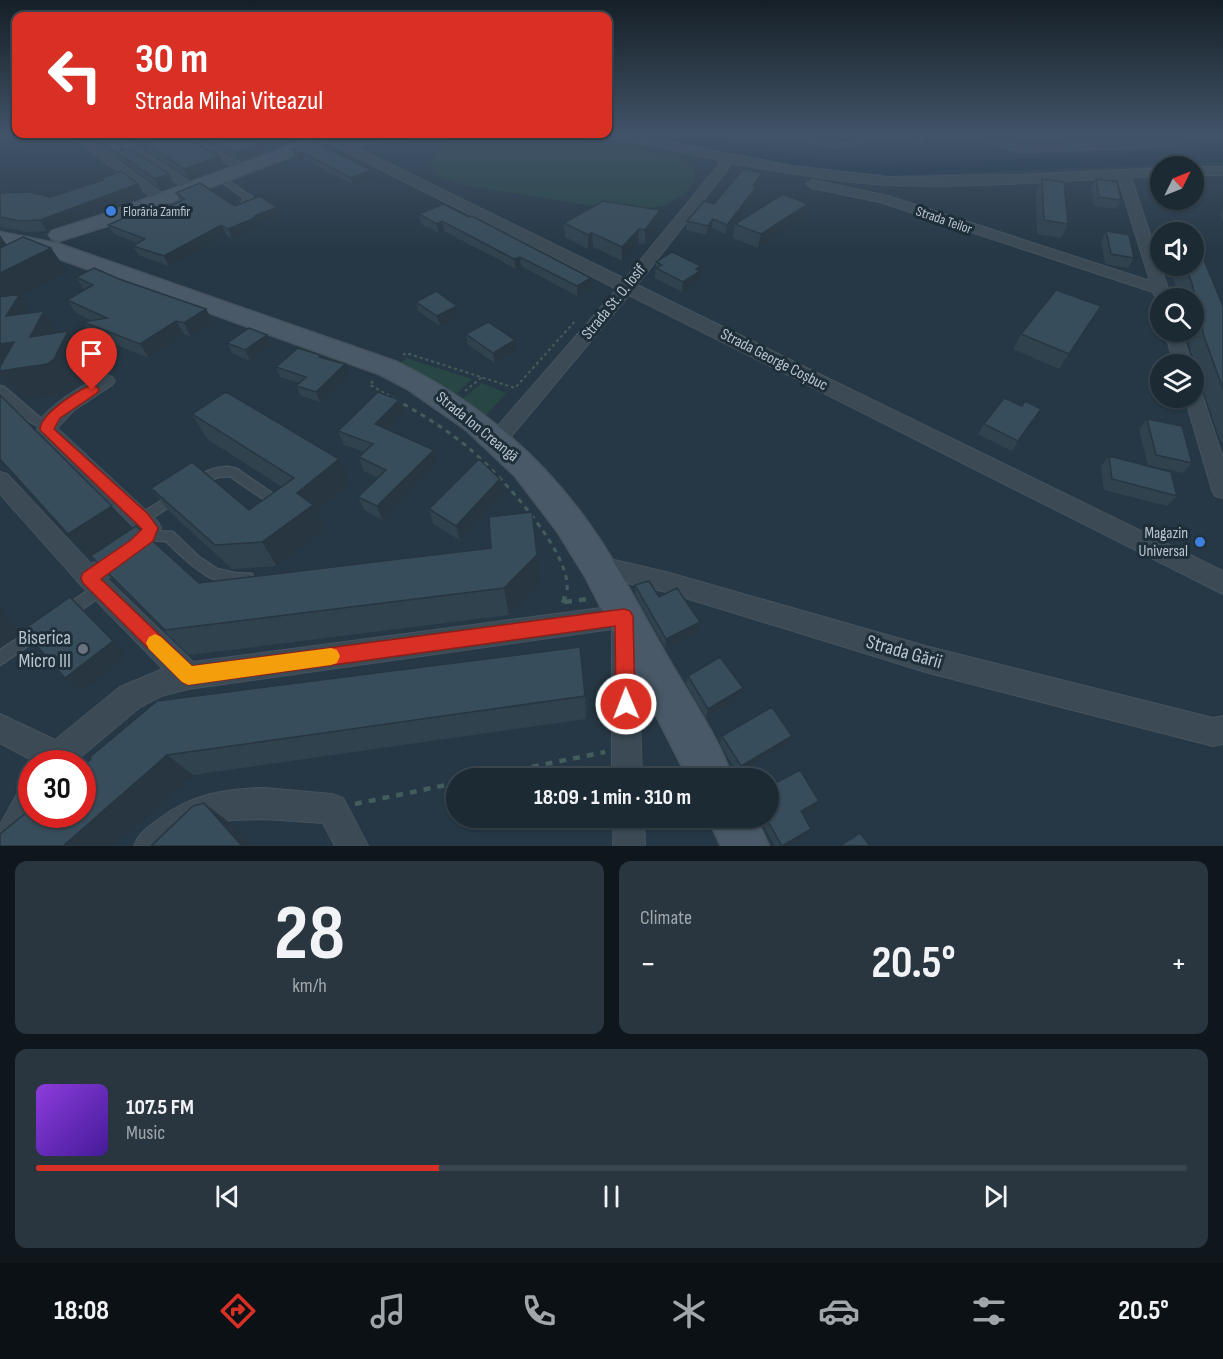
<!DOCTYPE html>
<meta charset="utf-8">
<style>
body{margin:0;font-family:"Sofia Sans Condensed",sans-serif;background:#293640;color:#f1f3f6;height:100vh;display:flex;flex-direction:column;font-size:22px;white-space:nowrap}
*{box-sizing:border-box;margin:0}
p{font-size:20px;color:#a0a7ac}
.icon{flex:none;width:33px;height:33px;fill:none;stroke:currentColor;stroke-width:2;stroke-linecap:round;stroke-linejoin:round}
.map{position:relative;height:846px;overflow:hidden}
.drawer{display:flex;flex-direction:column;gap:15px;padding:15px;background:#0f171d;flex:1}
.drawer>*{flex:none}
.hud{position:absolute;left:12px;top:12px;width:600px;height:126px;border-radius:12px;box-shadow:0 2px 4px #0004,0 0 0 2px #3a464f;background:#d93025;color:#fff;overflow:hidden}
.needle{width:39px;rotate:47deg}
.controls{position:absolute;left:1150px;top:156px;display:grid;gap:12px}
.controls a{display:grid;place-items:center;width:54px;height:54px;border-radius:50%;background:#1c2a34;box-shadow:0 2px 4px #0004,0 0 0 2px #3a464f;font-size:30px}
.speed{position:absolute;left:18px;top:750px;display:flex;gap:12px;font-size:30px;font-weight:700;text-align:center}
.speed>*{display:grid;place-content:center;width:78px;height:78px;border-radius:50%;background:#1c2a34;box-shadow:0 2px 4px #0004,0 0 0 2px #3a464f;line-height:1}
.speed .limit{border:9px solid #d22;background:#fff;color:#111}
.pin{position:absolute;display:grid;place-items:center;width:51px;height:51px;color:#fff;margin:-62px -26px;border-radius:50% 50% 50% 0;rotate:-45deg;box-shadow:0 0 6px #0007}
.pin .icon{rotate:45deg}
.me{position:absolute;width:66px;margin:-33px;rotate:359deg;stroke-linejoin:round;filter:drop-shadow(0 0 4px #0008)}
.turn{display:flex;align-items:center;gap:21px;height:126px;padding:0 24px;font-size:27px}
.turn .icon{width:78px;height:78px;stroke-width:2.5}
.turn b{display:block;font-size:42px;line-height:51px}
.big{font-size:45px;font-weight:700;line-height:1.1}
.drawer .widget{flex:1;display:flex;flex-direction:column;justify-content:center;gap:9px;min-width:0;padding:0 21px;border-radius:12px;background:#293640}
.drawer .dial{align-items:center;gap:0}
.dial b{font-size:78px;line-height:1}
.song{display:flex;align-items:center;gap:18px}
.cover{width:72px;height:72px;border-radius:9px;background:linear-gradient(135deg,hsl(270 70% 55%),hsl(260 70% 35%))}
.played{height:6px;border-radius:3px;background:linear-gradient(90deg,#d93025 35%,#3a464f 35%)}
.keys{display:flex;justify-content:space-around;direction:ltr}
.heat{display:flex;justify-content:space-between;align-items:center;font-size:33px;direction:ltr}
.drawer .tiles{flex:1;display:grid;gap:15px;grid-template-columns:1fr 1fr}
.widget:last-child{grid-column:span 2}
.trip{position:absolute;left:446px;top:768px;width:333px;height:60px;border-radius:30px;background:#1c2a34;box-shadow:0 2px 4px #0004,0 0 0 2px #3a464f;font-weight:700;line-height:60px;text-align:center}
.menu{display:flex;height:96px;justify-content:space-around;align-items:center;background:#0b1115;color:#a0a7ac}
.menu .icon{width:42px;height:42px}
.menu .on{color:#d93025}
.menu b{font-size:27px;color:#f1f3f6}
.map>svg:first-child{display:block}
.green{fill:#284644}
.lines{fill:none;stroke-linecap:round;stroke-linejoin:round}
.river{fill:#183144;fill-rule:evenodd}
.lane-casing{stroke:#45535e;stroke-width:3}
.street-casing{stroke:#45535e;stroke-width:2}
.secondary-casing{stroke:#45535e;stroke-width:3}
.path-far2{stroke:#425d5b;stroke-width:2;stroke-dasharray:3 3;stroke-linecap:butt}
.path-far1{stroke:#425d5b;stroke-width:3;stroke-dasharray:5 5;stroke-linecap:butt}
.path{stroke:#425d5b;stroke-width:4.5;stroke-dasharray:7 7;stroke-linecap:butt}
.lane{fill:#3b4a54;fill-rule:evenodd}
.street{fill:#3b4a54;fill-rule:evenodd}
.secondary{fill:#495967;fill-rule:evenodd}
.wall{fill:#30424e}
.shaded-wall{fill:#273640}
.building{fill:#384d5b;stroke:#273640;stroke-width:1.5}
.route{fill:#d93025;stroke:#8d1f18;stroke-width:1.5}
.slow{fill:#f59e0b}
.shop-dot{fill:#3f7fe0;stroke:#1f2f3a;stroke-width:2}
.worship-dot{fill:#6b7280;stroke:#1f2f3a;stroke-width:2}
.labels{text-anchor:middle;dominant-baseline:central;stroke-width:6;stroke-linejoin:round;paint-order:stroke}
.far-poi-label{font-size:14px;fill:#b9c4ce;stroke:#1f2f3a;text-anchor:start}
.far-street-label{font-size:14px;fill:#b9c4ce;stroke:#1f2f3a}
.street-label{font-size:16px;fill:#b9c4ce;stroke:#1f2f3a}
.poi-label{font-size:16px;fill:#b9c4ce;stroke:#1f2f3a;text-anchor:end}
.near-poi-label{font-size:20px;fill:#b9c4ce;stroke:#1f2f3a;text-anchor:end}
.near-street-label{font-size:20px;fill:#b9c4ce;stroke:#1f2f3a}
</style>
<div class="map">
<svg width="1223" height="846" viewBox="0 0 1223 846">
<rect width="100%" height="100%" fill="#263845"/>
<path class="green" d="M479 134H528L677 155 694 169V182L685 194 668 204 639 211H627L473 187 457 184 435 174 431 162C436 142 462 138 479 134Z
M406 358 472 379 451 399 398 366Z
M482 383 506 393 482 420 457 403Z"/>
<g class="lines">
<path class="river" d="M653 134H683L719 142 830 161 890 164 1223 150V162L890 176 830 173 719 154 656 138Z"/>
<g class="lane-casing">
<path id="lane" d="M800 134H806C817 145 853 150 862 134H868L863 142C843 151 820 148 801 137Z
M919 134H925L921 143 918 145 915 143Z
M217 176H221L250 196 252 197 246 211 239 209 244 198 217 178Z
M0 386 4 387 40 418 51 421 52 424 51 427C31 430 14 407 0 395Z
M228 467 237 469 283 501 285 504 283 507 279 509 275 507 230 476 218 477 197 488 193 487 191 484C199 473 214 467 228 467Z
M174 493 178 495 180 498 178 501 147 521 143 523 139 521 137 518 139 515Z
M147 531 173 532 199 557 217 569 234 573 252 574 253 578 252 582C218 594 188 562 166 541L143 540 141 536 143 532Z
M100 583 105 585 107 589 105 593 72 616 67 618 62 616 60 612 62 608Z
M42 623 47 625 49 629 47 633 0 665V650Z"/>
</g>
<g class="street-casing">
<path id="street" d="M68 134H81L170 199 163 203 158 202Z
M104 134H117L198 187 192 191 187 190Z
M169 134H183L251 168 245 172 241 171Z
M325 134 339 140 400 134H436L431 137 351 145 625 279 718 166 719 160 613 137 608 134H627L793 166 889 177 1020 175 1161 168V176L1131 177 1171 298H1161V302L1157 301 1153 292 880 202 812 188 806 184 812 180 888 196 1150 281 1118 178C1044 182 964 188 889 185 836 182 783 172 730 163L728 169 637 285 1223 571V594L629 295 504 445 497 447 490 445 487 440 490 435 617 289 321 139V135Z
M738 134H751L743 138 739 137Z
M977 134C992 133 1006 142 1021 146L1174 141 1180 144 1174 147 1021 152 989 144Z
M1194 167H1223V175H1194Z
M1165 332H1181L1192 364H1174Z
M106 375 112 377 115 381 112 385 73 411 57 428 158 522 161 528 148 549 107 579 193 662 624 605 633 608 637 616 642 778H612V629L188 689 161 696 140 707 72 764H39L0 743V714L55 740 120 687 163 669 81 585 0 494V472L7 474 91 564 132 535 137 530 37 430C37 411 89 380 106 375Z
M1194 392 1201 393 1203 398 1223 458V498L1215 496 1212 490 1185 398H1194Z
M597 556 666 572 929 647 1213 718 1223 716V744L1213 746 929 673 666 592 597 576 589 573 585 566 589 559Z
M32 783V814H40L25 846H0V825L21 787Z
M265 788 332 794 343 798 368 846H335L323 823 265 819 231 820 203 826 175 846H134C139 833 148 827 159 819 190 795 226 788 265 788Z
M614 818H644L645 846H613Z"/>
</g>
<g class="secondary-casing">
<path id="secondary" d="M321 134H343L341 137 119 222 59 241 52 239 49 235 52 231 105 214Z
M0 232 59 244 397 362C481 403 549 462 600 540 625 578 645 619 668 658 688 693 721 742 732 778H688L586 578 557 531 515 476 465 429 409 390 379 374 43 253 0 244Z
M708 818H756L769 846H721Z"/>
</g>
<path class="path-far2" d="M403 355 406 353 515 388 576 320
M373 381 370 385 397 400
M465 391 482 377"/>
<path class="path-far1" d="M395 399C421 414 448 430 471 450 498 473 578 558 566 595"/>
<path class="path" d="M565 602 587 599
M563 603 566 593
M477 778 605 752
M355 804 456 783"/>
<use href="#lane" class="lane"/>
<use href="#street" class="street"/>
<use href="#secondary" class="secondary"/>
</g>
<path class="wall" d="M7 134H63L51 138 49 136 18 144Z
M84 134H108L124 151 173 183 159 188Z
M193 134H294L297 140 277 148 274 147 239 159 194 137Z
M881 134H898L896 137Z
M314 142 374 177 353 185 304 159 300 160 295 157 292 150Z
M145 144 220 156 224 165 188 178 149 152Z
M101 178 138 184 144 194 47 231 28 232 0 227V193L50 197 102 180Z
M1042 179 1068 224 1061 238 1037 234 1036 192Z
M1096 179 1121 200 1116 209 1094 206 1091 188Z
M761 181 757 187 756 195 726 234 712 228 707 235 686 230 687 221 714 204Z
M176 193 235 206 277 207 281 216 260 224 261 227 232 239 226 234 169 266 138 255 133 246 137 243 114 234 108 225 156 213 180 201Z
M443 204 591 288 577 296 521 266 516 269 444 231 439 233 421 224 419 214Z
M1223 209V221L1220 214Z
M805 217 758 248 733 238 735 224Z
M564 223H659L645 244 638 243 622 261 593 247 588 249 565 237Z
M1106 231 1134 258 1128 268 1105 264 1101 241Z
M656 262 700 276H699V281L682 292 655 278Z
M1169 266H1194L1221 303 1223 300V442L1220 441 1191 352 1187 332H1194V298H1180Z
M76 277 119 279 206 309 213 322 191 337 184 334 149 358 92 335 83 322 91 320 76 313 67 300 84 290Z
M416 302 457 306 459 316 440 326 418 311Z
M1101 306 1059 369 1013 349 1021 334Z
M466 334 517 350 495 363 468 345Z
M227 343 271 345 250 361 232 353Z
M321 357 349 375 320 402 301 396 296 386 299 383 280 377 276 367Z
M403 413 388 429 437 463 382 520 364 510 358 497 378 478 364 471 359 457 364 452 344 445 338 431Z
M192 414 339 459 350 483 316 512 325 529 277 566 232 569 170 512 151 488 249 510 282 487 207 439Z
M1035 419 1012 451 978 434 984 424Z
M1147 419 1192 463 1183 473 1148 465 1139 429Z
M1109 456 1177 496 1167 506 1104 490 1101 466Z
M503 494 460 540 433 524 429 509Z
M131 530 199 583H540L509 615 189 655 117 584 92 557 91 558Z
M635 585 698 631 665 648 635 594Z
M688 676 743 688 740 697 706 718 686 684Z
M585 696 586 719 193 775 82 766Z
M722 736H792L788 744 738 774 720 744Z
M815 808 803 815 806 835 788 846H775L759 818H768Z"/>
<path class="shaded-wall" d="M21 134H47L49 136 18 144 13 136Z
M48 134H63L51 138Z
M124 134H133L125 137Z
M295 134 297 140 277 148 274 141Z
M271 140 274 147 239 159 236 153Z
M302 152 304 159 300 160 298 153Z
M220 156 224 165 188 178 184 169Z
M372 170 374 177 353 185 351 178Z
M762 173 761 181 757 187 756 195 726 234 727 225Z
M169 174 173 183 159 188 155 179Z
M138 184 144 194 47 231 40 220Z
M808 204 805 217 758 248 761 234Z
M277 207 281 216 260 224 261 227 232 239 228 229 255 216Z
M660 210 659 223 645 244V230Z
M713 219 712 228 707 235 708 226Z
M442 221 444 231 439 233 437 224Z
M221 225 226 234 169 266 164 256Z
M639 229 638 243 622 261V247Z
M592 233 593 247 588 249V235Z
M0 235 15 257 0 264Z
M51 248 67 271 20 295 39 321 44 311 64 339 68 331 88 360 76 388 68 392 22 399 2 375 0 376V331L14 342 28 344 0 306V273Z
M520 257 521 266 516 269 514 259Z
M701 266 699 281 682 292 683 282 696 269Z
M591 278V288L577 296V286Z
M457 306 459 316 440 326 437 316Z
M1101 306 1092 321 1059 369Z
M206 309 213 322 191 337 184 323Z
M176 321 184 334 149 358 140 344Z
M267 335 271 345 250 361 245 350Z
M515 340 517 350 495 363 493 353Z
M345 364 349 375 320 402 316 392Z
M399 400 403 413 380 438 375 424Z
M1041 409 1035 419 1012 451 1018 441Z
M434 450 437 463 382 520 377 506Z
M339 459 350 483 316 512 325 529 277 566 262 542 297 493Z
M500 479 503 494 460 540 456 526Z
M112 506 132 531 91 558 68 534Z
M532 512 540 583 509 615 504 588Z
M70 597 85 611 127 655 82 691 65 678Z
M0 608 20 634 0 648Z
M700 622 698 631 665 648 666 639Z
M743 688 740 697 706 718 708 709Z
M792 736 788 744 738 774 741 766Z
M167 755 193 775 115 846H63Z
M819 801 815 808 797 818 801 811Z
M204 803 230 823 251 846H242Z
M811 829 806 835 788 846H782Z"/>
<path class="building" d="M10 134H21L13 136Z
M91 134H108L119 141 122 151 130 149 169 174 155 179Z
M176 134 220 156 184 169 145 144Z
M198 134H295L274 141 271 140 236 153Z
M314 142 372 170 351 178 302 152 298 153 292 150Z
M743 169 762 173 753 186H757L727 225 713 219 708 226 687 221 704 201 714 204Z
M121 171 138 184 40 220 20 221 0 217V193L29 192 50 197 103 180 101 178Z
M1042 179 1064 182 1068 224 1044 220Z
M1096 179 1117 182 1121 200 1099 197Z
M200 183 235 206 260 196 277 207 255 216 257 217 228 229 221 225 164 256 133 246 145 239 108 225 143 209 156 213 185 199 176 193Z
M783 194 808 204 761 234 735 224Z
M603 201 660 210 645 230 639 229 622 247 592 233 588 235 564 223Z
M443 204 469 217 472 216 591 278 577 286 520 257 514 259 442 221 437 224 419 214Z
M1106 231 1129 235 1134 258 1111 254Z
M23 237 51 248 0 273V248Z
M1194 247 1199 248 1223 306V389L1204 336 1192 283 1185 266H1194Z
M672 252 701 266 696 269 700 271 683 282 656 268 662 265 656 262Z
M94 268 119 279 206 309 184 323 176 321 140 344 83 322 107 318 67 300 93 285 76 277Z
M1056 290 1101 306 1069 354 1021 334Z
M436 291 457 306 437 316 416 302Z
M20 294 6 316 44 311 30 337 68 331 54 359 47 364 0 371V367L14 342 0 344V297Z
M488 322 515 340 493 353 466 334Z
M249 328 267 335 245 350 227 343Z
M298 348 320 355 319 357 345 364 316 392 296 386 306 377 276 367Z
M378 392 399 400 375 424 434 450 377 506 358 497 386 470 359 457 373 444 338 431Z
M224 393H228L339 459 297 493 313 505 262 542 215 545 151 488 192 462 249 510 294 478 192 414Z
M0 395 112 506 68 534 0 459Z
M1004 398 1022 406 1025 401 1041 409 1018 441 984 424Z
M1147 419 1182 426 1192 463 1156 455Z
M1109 456 1171 472 1177 496 1112 479Z
M479 459 500 479 456 526 429 509Z
M532 512 537 555 504 588 165 630 91 556 136 526 199 583 491 548 489 517Z
M649 581 659 597 677 588 700 622 666 639 635 585Z
M70 597 113 641 65 678 23 630Z
M580 647 585 696 167 755 63 846H0V834L32 808V814H82V766L91 759 90 757 157 701Z
M720 657 743 688 708 709 688 676Z
M772 707 792 736 741 766 722 736Z
M800 770 819 801 801 811 811 829 782 846 766 818H768V787Z
M204 803 242 846H151L193 806Z
M860 833 870 846H840Z"/>
<linearGradient id="sky" x2="0" y2="1"><stop stop-color="#151f26"/><stop offset="0.53" stop-color="#415368"/><stop offset="1" stop-color="#415368" stop-opacity="0"/></linearGradient>
<rect width="1223" height="252" fill="url(#sky)"/>
<path class="route" d="M92 385 97 387 99 390 97 393 60 418 54 429 148 514 158 528 153 541 101 579 192 666 624 609 630 611 633 616 635 704 633 711 626 714 619 711 616 704 615 626 188 685 182 682 83 583 81 578 83 573 131 540 142 529 40 430C40 414 78 390 92 385Z"/>
<path class="slow" d="M155 634 161 637 192 666 331 648 337 650 340 656 337 663 331 665 188 685 182 682 149 649 146 643 149 637Z"/>
<g class="shop-dot">
<circle cx="111" cy="211" r="6"/>
<circle cx="1200" cy="542" r="6"/>
</g>
<circle class="worship-dot" cx="83" cy="649" r="6"/>
<g class="labels">
<g class="far-poi-label">
<text x="123" y="211">Florăria Zamfir</text>
</g>
<g class="far-street-label">
<text transform="translate(944 220) rotate(19)">Strada Teilor</text>
</g>
<g class="street-label">
<text transform="translate(614 302) rotate(-51)">Strada St. O. Iosif</text>
<text transform="translate(774 360) rotate(27)">Strada George Coșbuc</text>
<text transform="translate(477 427) rotate(39)">Strada Ion Creangă</text>
</g>
<g class="poi-label">
<text x="1188" y="533">Magazin<tspan x="1188" dy="18">Universal</tspan></text>
</g>
<g class="near-poi-label">
<text x="71" y="638">Biserica<tspan x="71" dy="23">Micro III</tspan></text>
</g>
<g class="near-street-label">
<text transform="translate(904 652) rotate(16)">Strada Gării</text>
</g>
</g>
</svg>
<div class="controls">
<a><svg class="needle" viewBox="-14 -14 28 28"><path d="M0-13l5 13h-10z" fill="#e53935"/><path d="M0 13l5-13h-10z" fill="#a0a7ac"/></svg></a>
<a><svg class="icon" aria-label="sound" viewBox="0 0 24 24"><path d="M4 9h4l5-4v14l-5-4H4zM17 9q2 3 0 6"/></svg></a>
<a><svg class="icon" aria-label="search" viewBox="0 0 24 24"><circle cx="10" cy="10" r="6"/><path d="M15 15l6 6"/></svg></a>
<a><svg class="icon" aria-label="layers" viewBox="0 0 24 24"><path d="M12 4l9 5-9 5-9-5zM3 14l9 5 9-5"/></svg></a>
</div>
<div class="speed"><div class="limit">30</div></div>
<div class="pin" style="left:92px;top:390px;background:#d93025"><svg class="icon" aria-label="arrive" viewBox="0 0 24 24"><path d="M6 21V4h12l-3 4 3 4H6"/></svg></div>
<svg class="me" style="left:626px;top:704px" viewBox="-20 -20 40 40"><circle r="17" fill="#d93025" stroke="#fff" stroke-width="3"/><path d="M0-11L8 9 0 5-8 9z" fill="#fff"/></svg>
<div class="trip">18:09 · 1 min · 310 m</div>
<div class="hud">
<div class="turn"><svg class="icon" aria-label="left" viewBox="0 0 24 24"><path d="M17 20v-9H6M10 6l-5 5 5 5"/></svg><div><b>30 m</b>Strada Mihai Viteazul</div></div>
</div>
</div>
<section class="drawer">
<div class="tiles">
<div class="widget dial"><b>28</b><p>km/h</p></div>
<div class="widget"><p>Climate</p>
<div class="heat"><a>−</a><b class="big">20.5°</b><a>+</a></div>
</div>
<div class="widget">
<div class="song"><i class="cover"></i><div><b>107.5 FM</b><p>Music</p></div></div>
<div class="played"></div>
<div class="keys"><svg class="icon" aria-label="previous" viewBox="0 0 24 24"><path d="M18 5L8 12l10 7zM5 5v14"/></svg><svg class="icon" aria-label="pause" viewBox="0 0 24 24"><path d="M8 5v14M16 5v14"/></svg><svg class="icon" aria-label="next" viewBox="0 0 24 24"><path d="M6 5l10 7-10 7zM19 5v14"/></svg></div>
</div>
</div>
</section>
<nav class="menu">
<b>18:08</b>
<svg class="icon on" aria-label="directions" viewBox="0 0 24 24"><path d="M12 3l9 9-9 9-9-9zM9 14v-3h6M13 9l2 2-2 2"/></svg>
<svg class="icon" aria-label="music" viewBox="0 0 24 24"><path d="M9 18V5l10-2v13"/><circle cx="6" cy="18" r="3"/><circle cx="16" cy="16" r="3"/></svg>
<svg class="icon" aria-label="phone" viewBox="0 0 24 24"><path d="M5 4h4l2 5-3 2q2 4 5 5l2-3 5 2v4C11 20 4 13 5 4z"/></svg>
<svg class="icon" aria-label="climate" viewBox="0 0 24 24"><path d="M12 3v18M4 7l16 10M4 17L20 7"/></svg>
<svg class="icon" aria-label="car" viewBox="0 0 24 24"><path d="M5 17H2v-5l4-1 3-4h7l3 4 3 1v5h-3M9 17h6M6 11h13"/><circle cx="7" cy="17" r="2"/><circle cx="17" cy="17" r="2"/></svg>
<svg class="icon" aria-label="filters" viewBox="0 0 24 24"><path d="M4 7h16M4 17h16"/><circle cx="9" cy="7" r="2"/><circle cx="15" cy="17" r="2"/></svg>
<b>20.5°</b>
</nav>
